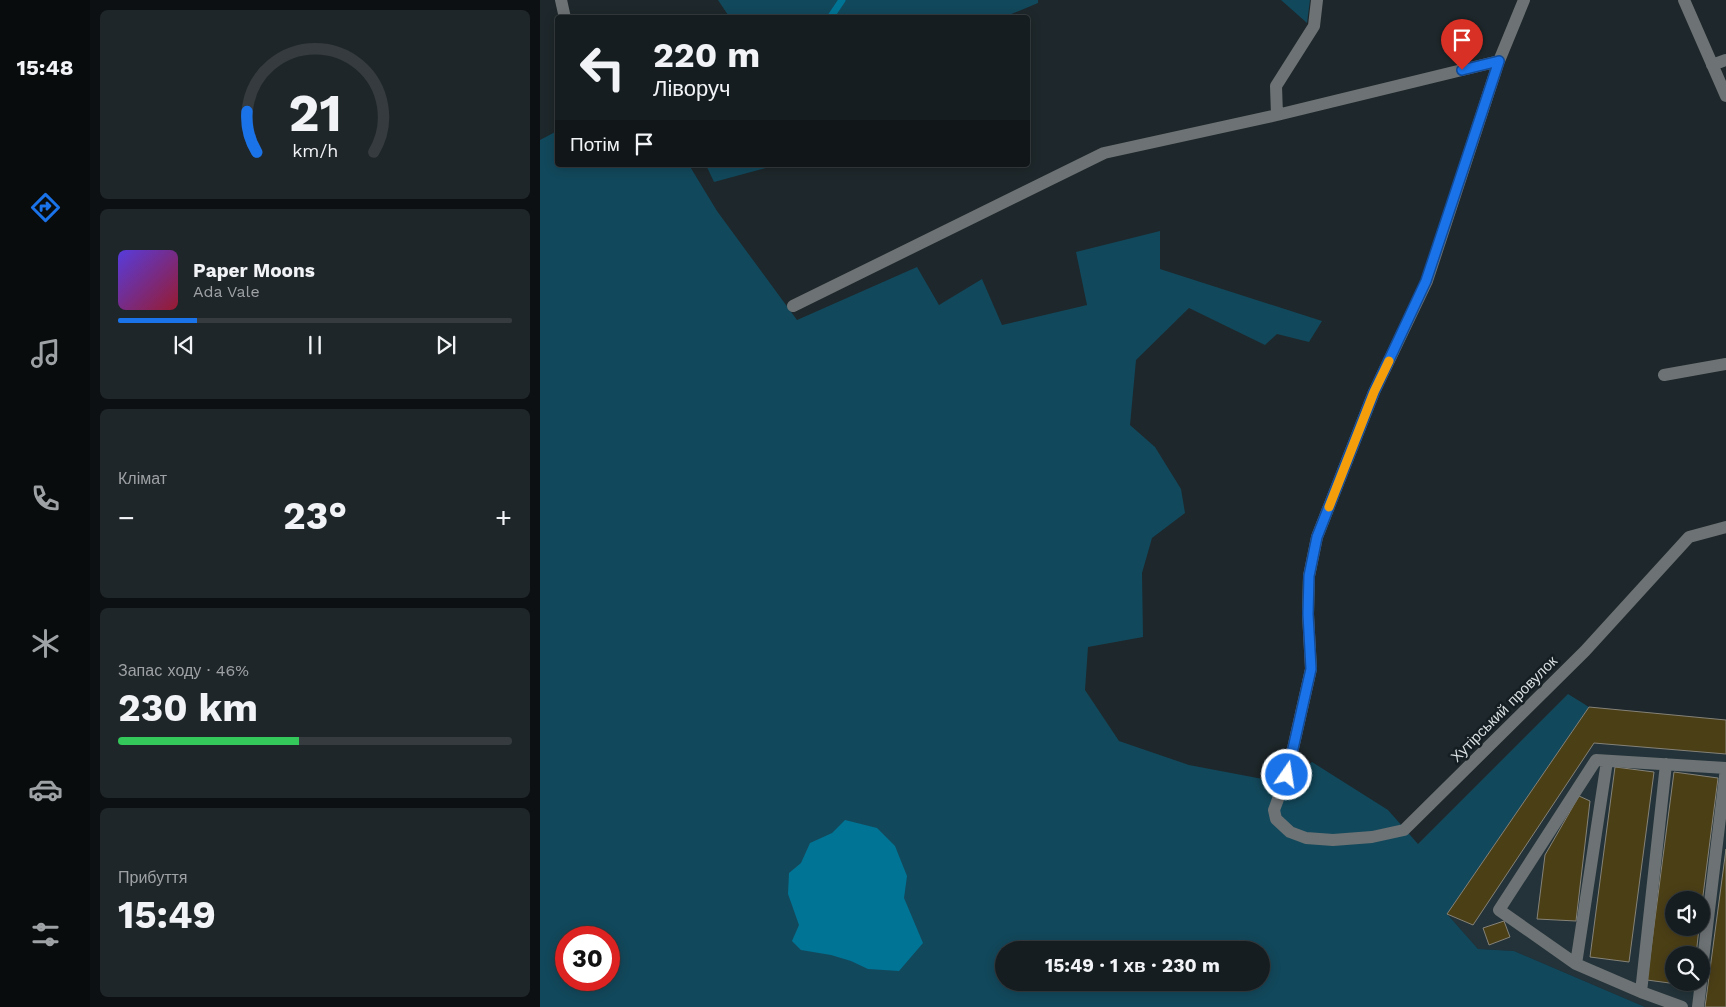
<!DOCTYPE html>
<html lang="uk">
<meta charset="utf-8">
<style>
body{margin:0;font-family:"Work Sans",sans-serif;background:#1f2629;color:#f1f3f6;height:100vh;display:flex;flex-direction:column;font-size:19px;white-space:nowrap}
*{box-sizing:border-box;margin:0}
p{font-size:16px;color:#9ea2a5}
.icon{flex:none;width:28px;height:28px;fill:none;stroke:currentColor;stroke-width:2;stroke-linecap:round;stroke-linejoin:round}
.map{position:relative;flex:1;overflow:hidden}
.drawer{display:flex;flex-direction:column;gap:10px;padding:10px;background:#0c1012;width:450px}
.drawer>*{flex:none}
.top-card{position:absolute;left:15px;top:15px;width:475px;height:152px;border-radius:5px;box-shadow:0 2px 12px #0003,0 0 0 1px #353b3e;background:#161d20;color:#f1f3f6;overflow:hidden}
.fabs{position:absolute;left:1125px;top:891px;display:grid;gap:10px}
.fabs a{display:grid;place-items:center;width:45px;height:45px;border-radius:50%;background:#161d20;box-shadow:0 2px 12px #0003,0 0 0 1px #353b3e;font-size:25px}
.speed{position:absolute;left:15px;top:926px;display:flex;gap:10px;font-size:25px;font-weight:700;text-align:center}
.speed>*{display:grid;place-content:center;width:65px;height:65px;border-radius:50%;background:#161d20;box-shadow:0 2px 12px #0003,0 0 0 1px #353b3e;line-height:1}
.speed .limit{border:8px solid #d22;background:#fff;color:#111}
.pin{position:absolute;display:grid;place-items:center;width:42px;height:42px;color:#fff;margin:-51px -21px;border-radius:50% 50% 50% 0;rotate:-45deg;box-shadow:0 0 5px #0007}
.pin .icon{rotate:45deg}
.me{position:absolute;width:55px;margin:-28px;rotate:13deg;stroke-linejoin:round;filter:drop-shadow(0 0 4px #0008)}
.turn{display:flex;align-items:center;gap:18px;height:105px;padding:0 15px;font-size:22px}
.turn .icon{width:65px;height:65px;stroke-width:2.5}
.turn b{display:block;font-size:35px;line-height:42px}
.then{display:flex;align-items:center;height:48px;padding:0 15px;background:#0003;gap:10px;font-size:19px}
.big{font-size:38px;font-weight:700;line-height:1.1}
.drawer .tile{flex:1;display:flex;flex-direction:column;justify-content:center;gap:8px;min-width:0;padding:0 18px;border-radius:8px;background:#1f2629}
.drawer .dial{align-items:center;gap:0}
.dial svg{height:130px;overflow:visible;fill:none;stroke:#353b3e;stroke-width:7;stroke-linecap:round;text-anchor:middle}
.dial text{fill:#f1f3f6;stroke:none}
.song{display:flex;align-items:center;gap:15px}
.cover{width:60px;height:60px;border-radius:8px;background:linear-gradient(135deg,hsl(250 70% 55%),hsl(350 70% 35%))}
.played{height:5px;border-radius:2px;background:linear-gradient(90deg,#1a73e8 20%,#353b3e 20%)}
.keys{display:flex;justify-content:space-around;direction:ltr}
.heat{display:flex;justify-content:space-between;align-items:center;font-size:28px;direction:ltr}
.charge{height:8px;border-radius:4px;background:linear-gradient(90deg,#34c759 46%,#353b3e 0)}
.trip{position:absolute;left:455px;top:941px;width:275px;height:50px;border-radius:25px;background:#161d20;box-shadow:0 2px 12px #0003,0 0 0 1px #353b3e;font-weight:700;line-height:50px;text-align:center}
main{display:flex;flex:1;min-height:0}
.menu{display:flex;flex-direction:column;width:90px;justify-content:space-around;align-items:center;background:#090c0d;color:#9ea2a5}
.menu .icon{width:35px;height:35px}
.menu .current{color:#1a73e8}
.menu b{font-size:22px;color:#f1f3f6}
.map>svg:first-child{display:block}
.built{fill:#233339;fill-rule:evenodd}
.green{fill:#12485b;fill-rule:evenodd}
.water{fill:#007495}
.lines{fill:none;stroke-linecap:round;stroke-linejoin:round}
.stream{stroke:#007495;stroke-width:7}
.building{fill:#4b3f16;stroke:#858278}
.minor{stroke:#6d7274;stroke-width:12}
.route-casing{stroke:#114b97;stroke-width:12}
.route{stroke:#1a73e8;stroke-width:9}
.slow{stroke:#f59e0b;stroke-width:9}
.labels{text-anchor:middle;dominant-baseline:central;stroke-width:5;stroke-linejoin:round;paint-order:stroke}
.street-label{font-size:15px;fill:#d9dfe2;stroke:#151e22}
</style>
<main>
<nav class="menu">
<b>15:48</b>
<svg class="icon current" aria-label="directions" viewBox="0 0 24 24"><path d="M12 3l9 9-9 9-9-9zM9 14v-3h6M13 9l2 2-2 2"/></svg>
<svg class="icon" aria-label="music" viewBox="0 0 24 24"><path d="M9 18V5l10-2v13"/><circle cx="6" cy="18" r="3"/><circle cx="16" cy="16" r="3"/></svg>
<svg class="icon" aria-label="phone" viewBox="0 0 24 24"><path d="M5 4h4l2 5-3 2q2 4 5 5l2-3 5 2v4C11 20 4 13 5 4z"/></svg>
<svg class="icon" aria-label="climate" viewBox="0 0 24 24"><path d="M12 3v18M4 7l16 10M4 17L20 7"/></svg>
<svg class="icon" aria-label="car" viewBox="0 0 24 24"><path d="M5 17H2v-5l4-1 3-4h7l3 4 3 1v5h-3M9 17h6M6 11h13"/><circle cx="7" cy="17" r="2"/><circle cx="17" cy="17" r="2"/></svg>
<svg class="icon" aria-label="filters" viewBox="0 0 24 24"><path d="M4 7h16M4 17h16"/><circle cx="9" cy="7" r="2"/><circle cx="15" cy="17" r="2"/></svg>
</nav>
<section class="drawer">
<div class="tile dial"><svg viewBox="0 0 100 80">
<path d="M14 69A42 42 0 1 1 86 69"/>
<path d="M14 69A42 42 0 0 1 8 44" stroke="#1a73e8"/>
<text x="50" y="56" font-size="32" font-weight="700">21</text>
<text x="50" y="72" font-size="11">km/h</text>
</svg></div>
<div class="tile">
<div class="song"><i class="cover"></i><div><b>Paper Moons</b><p>Ada Vale</p></div></div>
<div class="played"></div>
<div class="keys"><svg class="icon" aria-label="previous" viewBox="0 0 24 24"><path d="M18 5L8 12l10 7zM5 5v14"/></svg><svg class="icon" aria-label="pause" viewBox="0 0 24 24"><path d="M8 5v14M16 5v14"/></svg><svg class="icon" aria-label="next" viewBox="0 0 24 24"><path d="M6 5l10 7-10 7zM19 5v14"/></svg></div>
</div>
<div class="tile"><p>Клімат</p>
<div class="heat"><a>−</a><b class="big">23°</b><a>+</a></div>
</div>
<div class="tile"><p>Запас ходу · 46%</p><b class="big">230 km</b><div class="charge"></div></div>
<div class="tile"><p>Прибуття</p><b class="big">15:49</b></div>
</section>
<div class="map">
<svg width="1186" height="1007" viewBox="0 0 1186 1007">
<rect width="100%" height="100%" fill="#1e272b"/>
<path class="built" d="M1049 707 1186 720V1007H1105L974 951 938 949 907 914ZM1134 900H1161V928H1134ZM1134 955H1161V982H1134Z"/>
<path class="green" d="M178 0H498V3L462 18H190Z
M741 0H770L767 23Z
M17 131 18 165H149L177 211 257 320 377 267 399 305 442 279 462 325 547 305 536 252 620 231V269L782 321 769 342 737 334 725 345 649 308 596 360 590 425 615 447 641 489 645 513 612 538 602 573 603 637 548 647 545 690 579 741 649 765 744 783 772 762 848 810 878 844 1028 694 1049 707 907 914 938 949 974 951 1105 1007H0V140ZM26 938H69V980H26ZM464 950H721V982H464Z
M166 165H237L174 182Z"/>
<path class="water" d="M305 820 337 828 355 846 367 876 364 898 383 943 359 971 328 969 311 961 291 955 261 950 252 941 259 925 248 894 249 873 261 863 270 843 292 833Z"/>
<g class="lines">
<path class="stream" d="M290 18 302 0"/>
</g>
<path class="building" d="M1049 707 1186 720V754L1054 743 933 925 907 914Z
M1075 767 1114 772 1089 962 1050 957Z
M1134 772 1178 778 1161 911V900H1134V928H1159L1156 955H1134V982H1152V986L1107 980Z
M1039 796 1050 801 1036 921 997 919 1005 855Z
M1186 849V1007H1165Z
M964 921 970 937 949 945 943 928Z"/>
<g class="lines">
<path class="minor" d="M21 0 25 18
M984 0 959 61 887 281 834 392 777 537 769 576 768 614 771 669 747 775 734 810 736 819 750 832 766 838 793 840 832 837 864 830 1045 651 1149 537 1186 527
M1144 0 1186 96
M1172 65 1186 60
M737 115 736 86 774 26 777 0
M253 306 564 153 737 115 959 61
M1124 375 1186 364
M1036 964 1067 761
M1161 977 1186 768
M1101 992 1126 764
M1142 1007 1101 992 1036 964 959 910 1056 760 1186 768
M1158 1007 1161 982"/>
</g>
<g class="lines">
<g class="route-casing">
<path id="route" d="M747 775 771 669 768 614 769 576 777 537 834 392 886 281 959 61 922 70"/>
</g>
<use href="#route" class="route"/>
<path class="slow" d="M789 507 834 392 849 361"/>
</g>
<g class="labels">
<g class="street-label">
<text transform="translate(964 709) rotate(-45)">Хутірський провулок</text>
</g>
</g>
</svg>
<div class="fabs">
<a><svg class="icon" aria-label="sound" viewBox="0 0 24 24"><path d="M4 9h4l5-4v14l-5-4H4zM17 9q2 3 0 6"/></svg></a>
<a><svg class="icon" aria-label="search" viewBox="0 0 24 24"><circle cx="10" cy="10" r="6"/><path d="M15 15l6 6"/></svg></a>
</div>
<div class="speed"><div class="limit">30</div></div>
<div class="pin" style="left:922px;top:70px;background:#d93025"><svg class="icon" aria-label="arrive" viewBox="0 0 24 24"><path d="M6 21V4h12l-3 4 3 4H6"/></svg></div>
<svg class="me" style="left:747px;top:775px" viewBox="-20 -20 40 40"><circle r="17" fill="#1a73e8" stroke="#fff" stroke-width="3"/><path d="M0-11L8 9 0 5-8 9z" fill="#fff"/></svg>
<div class="trip">15:49 · 1 хв · 230 m</div>
<div class="top-card">
<div class="turn"><svg class="icon" aria-label="left" viewBox="0 0 24 24"><path d="M17 20v-9H6M10 6l-5 5 5 5"/></svg><div><b>220 m</b>Ліворуч</div></div>
<div class="then">Потім<svg class="icon" aria-label="arrive" viewBox="0 0 24 24"><path d="M6 21V4h12l-3 4 3 4H6"/></svg></div>
</div>
</div>
</main>
